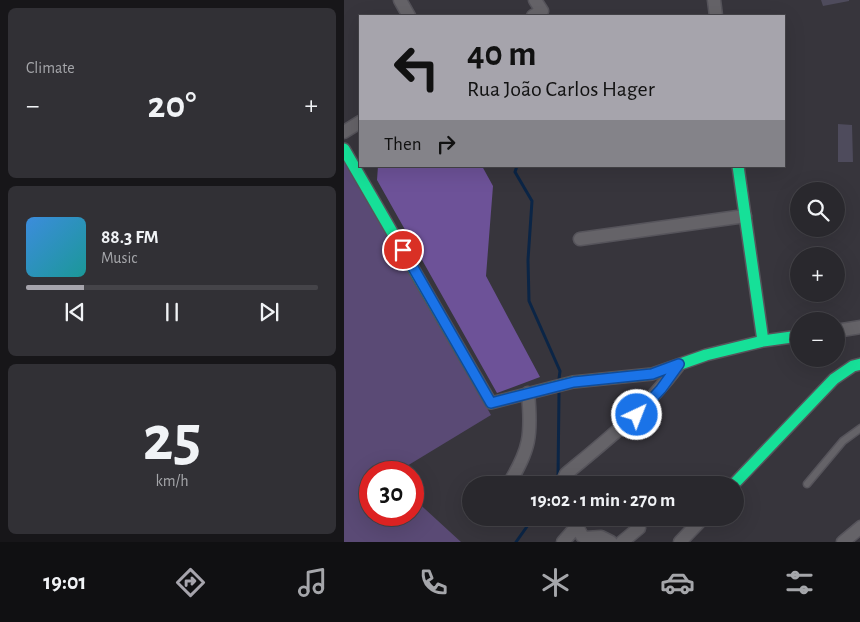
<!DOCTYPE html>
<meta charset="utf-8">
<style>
body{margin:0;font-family:"Alegreya Sans",sans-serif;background:#313035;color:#f1f3f6;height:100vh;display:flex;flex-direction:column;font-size:19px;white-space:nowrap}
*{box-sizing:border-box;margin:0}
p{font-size:16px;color:#a5a6aa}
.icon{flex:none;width:28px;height:28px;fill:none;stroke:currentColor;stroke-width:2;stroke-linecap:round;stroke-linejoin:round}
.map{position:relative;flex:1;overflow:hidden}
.details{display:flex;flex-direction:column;gap:8px;padding:8px;background:#171619;width:344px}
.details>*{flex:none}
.guide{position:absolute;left:15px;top:15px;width:426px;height:152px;border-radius:0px;box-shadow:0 5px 20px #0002,0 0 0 1px #454449;background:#a6a4ac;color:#111;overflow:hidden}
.tools{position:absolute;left:446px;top:182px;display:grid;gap:10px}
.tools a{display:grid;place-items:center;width:55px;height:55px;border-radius:50%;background:#29282d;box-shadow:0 5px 20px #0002,0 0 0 1px #454449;font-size:25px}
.speed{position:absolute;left:15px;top:461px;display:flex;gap:10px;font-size:25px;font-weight:700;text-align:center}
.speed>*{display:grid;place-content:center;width:65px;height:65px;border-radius:50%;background:#29282d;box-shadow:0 5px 20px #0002,0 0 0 1px #454449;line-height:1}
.speed .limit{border:8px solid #d22;background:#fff;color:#111}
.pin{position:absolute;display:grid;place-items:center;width:42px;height:42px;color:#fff;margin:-21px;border:2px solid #fff;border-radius:50%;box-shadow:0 1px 5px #0007}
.me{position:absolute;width:55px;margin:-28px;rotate:43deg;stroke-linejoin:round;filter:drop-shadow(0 0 4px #0008)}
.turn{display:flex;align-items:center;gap:18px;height:105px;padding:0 25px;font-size:22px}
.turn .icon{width:65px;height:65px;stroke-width:2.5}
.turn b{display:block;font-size:35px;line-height:42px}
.then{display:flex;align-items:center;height:48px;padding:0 25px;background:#0003;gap:10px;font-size:19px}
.big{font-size:38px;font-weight:700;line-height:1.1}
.details .tile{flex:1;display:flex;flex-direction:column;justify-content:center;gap:8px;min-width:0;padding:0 18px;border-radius:8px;background:#313035}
.details .dial{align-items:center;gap:0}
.dial b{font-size:65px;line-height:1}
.song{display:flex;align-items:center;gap:15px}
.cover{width:60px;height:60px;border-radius:8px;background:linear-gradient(135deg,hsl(210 70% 55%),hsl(180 70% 35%))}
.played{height:5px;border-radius:2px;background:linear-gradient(90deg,#a6a4ac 20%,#454449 20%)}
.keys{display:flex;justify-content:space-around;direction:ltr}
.heat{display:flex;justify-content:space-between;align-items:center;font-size:28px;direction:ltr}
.trip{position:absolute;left:118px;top:476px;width:282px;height:50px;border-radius:25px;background:#29282d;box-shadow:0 5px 20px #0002,0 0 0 1px #454449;font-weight:700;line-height:50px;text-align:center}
.menu{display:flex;height:80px;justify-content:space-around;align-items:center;background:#101012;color:#a5a6aa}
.menu .icon{width:35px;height:35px}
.menu .active{color:#a6a4ac}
.menu b{font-size:22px;color:#f1f3f6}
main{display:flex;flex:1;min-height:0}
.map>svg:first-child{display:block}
.green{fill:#5a4a75}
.forest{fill:#6d5298}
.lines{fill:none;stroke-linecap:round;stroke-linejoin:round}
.stream{stroke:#0b2546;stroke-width:3}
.building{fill:#4e4b5c}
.lane-casing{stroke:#56545b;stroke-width:9}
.street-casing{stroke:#56545b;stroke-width:15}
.fast-casing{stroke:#56545b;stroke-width:14}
.lane{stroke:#656368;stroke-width:6}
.street{stroke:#656368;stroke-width:12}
.fast{stroke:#16e098;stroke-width:11}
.route-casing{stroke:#114b97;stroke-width:12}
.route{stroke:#1a73e8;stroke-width:9}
</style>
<main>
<section class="details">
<div class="tile"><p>Climate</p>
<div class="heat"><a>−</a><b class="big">20°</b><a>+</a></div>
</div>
<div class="tile">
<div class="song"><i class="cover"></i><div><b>88.3 FM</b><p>Music</p></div></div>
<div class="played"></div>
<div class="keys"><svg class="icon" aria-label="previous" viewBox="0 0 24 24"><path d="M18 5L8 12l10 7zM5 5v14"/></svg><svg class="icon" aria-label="pause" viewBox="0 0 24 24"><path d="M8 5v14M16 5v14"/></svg><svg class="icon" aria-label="next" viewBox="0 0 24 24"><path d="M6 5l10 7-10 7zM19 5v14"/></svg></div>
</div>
<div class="tile dial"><b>25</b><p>km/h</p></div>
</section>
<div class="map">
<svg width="517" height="542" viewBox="0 0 517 542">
<rect width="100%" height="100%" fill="#37353c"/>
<path class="green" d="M0 160 147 415 53 472H26V515H69V498L117 542H0Z"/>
<path class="forest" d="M34 166H138L149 186 142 276 196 377 153 393 33 180Z"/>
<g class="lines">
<path class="stream" d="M173 166 171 172 188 201 184 260 185 301 216 371 215 379
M209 485 214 478 215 393
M172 542 189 518"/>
</g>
<path class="building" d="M477 0H505V1L479 6Z
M494 124 508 125 509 162H494Z"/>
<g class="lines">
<g class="lane-casing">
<path id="lane" d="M463 484 499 441 517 428"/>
</g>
<g class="street-casing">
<path id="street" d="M56 0 65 16
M370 0 372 16
M189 16 198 11 191 0
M0 132 16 122
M236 239 401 216
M492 331 517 327
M164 485C186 450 188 435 184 393
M217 485 222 474C264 439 300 411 334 366
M229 518 238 536 242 538 257 537 267 542
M142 519 143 518
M219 542 233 526
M278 542 295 528
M336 542 359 518
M499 542 517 527"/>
</g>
<g class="fast-casing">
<path id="fast" d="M0 149 147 403 229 382 308 374 362 355 419 341 455 336
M394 166 419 341
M389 485 490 379 509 366 517 364"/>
</g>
<use href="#lane" class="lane"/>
<use href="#street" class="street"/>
<use href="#fast" class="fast"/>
</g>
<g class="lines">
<g class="route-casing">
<path id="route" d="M59 250 147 403 230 382 308 374 335 364 317 389 293 415"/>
</g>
<use href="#route" class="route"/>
</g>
</svg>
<div class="tools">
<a><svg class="icon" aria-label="search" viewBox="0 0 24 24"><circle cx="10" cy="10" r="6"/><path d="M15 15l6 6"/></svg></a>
<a>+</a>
<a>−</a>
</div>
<div class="speed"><div class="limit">30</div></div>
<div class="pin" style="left:59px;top:250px;background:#d93025"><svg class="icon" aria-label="arrive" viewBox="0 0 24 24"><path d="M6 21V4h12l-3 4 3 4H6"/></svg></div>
<svg class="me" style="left:293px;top:415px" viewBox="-20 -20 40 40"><circle r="17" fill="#1a73e8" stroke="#fff" stroke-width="3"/><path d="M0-11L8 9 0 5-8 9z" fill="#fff"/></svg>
<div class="trip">19:02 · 1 min · 270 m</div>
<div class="guide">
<div class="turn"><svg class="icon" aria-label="left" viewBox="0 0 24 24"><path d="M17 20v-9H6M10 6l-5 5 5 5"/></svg><div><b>40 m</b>Rua João Carlos Hager</div></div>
<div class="then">Then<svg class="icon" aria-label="right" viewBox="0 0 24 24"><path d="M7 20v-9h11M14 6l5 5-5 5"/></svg></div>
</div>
</div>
</main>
<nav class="menu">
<b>19:01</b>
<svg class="icon active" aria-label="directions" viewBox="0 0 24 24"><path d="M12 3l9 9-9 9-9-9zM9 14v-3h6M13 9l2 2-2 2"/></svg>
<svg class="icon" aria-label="music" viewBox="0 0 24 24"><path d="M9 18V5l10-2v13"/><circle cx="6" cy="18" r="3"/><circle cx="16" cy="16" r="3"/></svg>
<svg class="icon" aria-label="phone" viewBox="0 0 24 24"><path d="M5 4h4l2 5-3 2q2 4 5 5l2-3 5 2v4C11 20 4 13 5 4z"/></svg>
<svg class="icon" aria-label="climate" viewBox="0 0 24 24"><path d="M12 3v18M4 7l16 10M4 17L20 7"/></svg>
<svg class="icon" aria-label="car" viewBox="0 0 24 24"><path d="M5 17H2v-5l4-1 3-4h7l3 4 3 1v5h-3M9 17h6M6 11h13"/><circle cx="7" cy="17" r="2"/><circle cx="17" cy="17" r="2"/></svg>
<svg class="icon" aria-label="filters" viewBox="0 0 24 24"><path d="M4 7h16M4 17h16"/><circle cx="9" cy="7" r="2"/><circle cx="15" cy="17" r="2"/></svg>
</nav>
